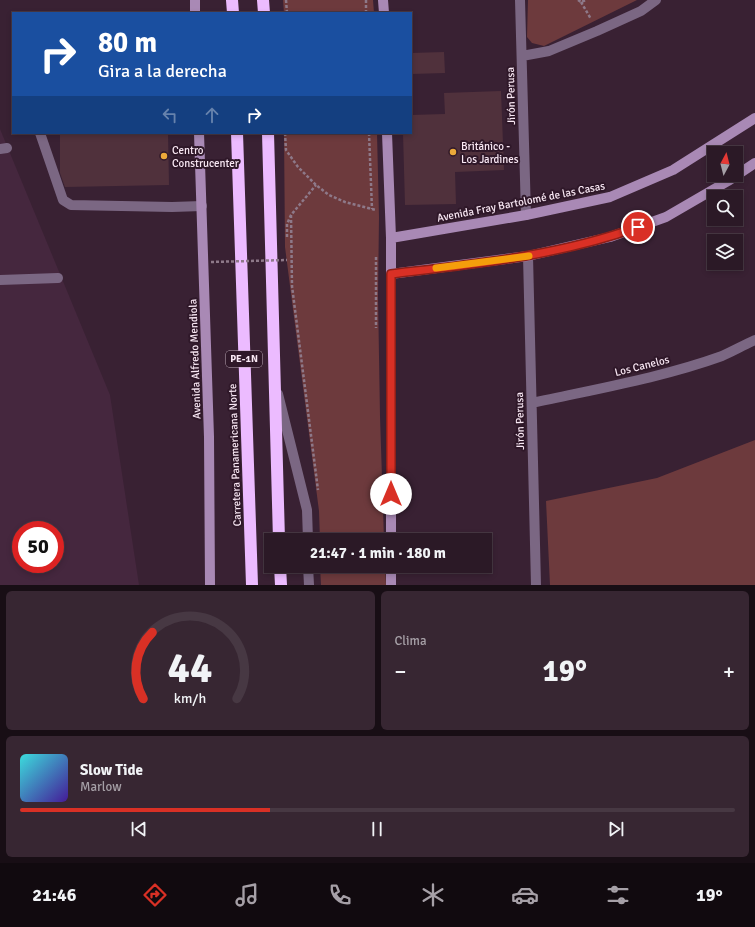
<!DOCTYPE html>
<html lang="es">
<meta charset="utf-8">
<style>
body{margin:0;font-family:Signika,sans-serif;background:#372632;color:#f1f3f6;height:100vh;display:flex;flex-direction:column;font-size:15px;white-space:nowrap}
*{box-sizing:border-box;margin:0}
p{font-size:13px;color:#a6a0a7}
.icon{flex:none;width:22px;height:22px;fill:none;stroke:currentColor;stroke-width:2;stroke-linecap:round;stroke-linejoin:round}
.map{position:relative;height:585px;overflow:hidden}
.side{display:flex;flex-direction:column;gap:6px;padding:6px;background:#180e15;flex:1}
.side>*{flex:none}
.banner{position:absolute;left:12px;top:12px;width:400px;height:122px;border-radius:0px;box-shadow:0 2px 6px #0003,0 0 0 1px #473843;background:#1a4fa0;color:#fff;overflow:hidden}
.needle{width:26px;rotate:7deg}
.buttons{position:absolute;left:707px;top:146px;display:grid;gap:8px}
.buttons a{display:grid;place-items:center;width:36px;height:36px;border-radius:0px;background:#2b1926;box-shadow:0 2px 6px #0003,0 0 0 1px #473843;font-size:20px}
.speed{position:absolute;left:12px;top:521px;display:flex;gap:8px;font-size:20px;font-weight:700;text-align:center}
.speed>*{display:grid;place-content:center;width:52px;height:52px;border-radius:50%;background:#2b1926;box-shadow:0 2px 6px #0003,0 0 0 1px #473843;line-height:1}
.speed .limit{border:6px solid #d22;background:#fff;color:#111}
.pin{position:absolute;display:grid;place-items:center;width:34px;height:34px;color:#fff;margin:-17px;border:2px solid #fff;border-radius:50%;box-shadow:0 1px 4px #0007}
.me{position:absolute;width:44px;margin:-22px;rotate:0deg;stroke-linejoin:round;filter:drop-shadow(0 0 3px #0008)}
.turn{display:flex;align-items:center;gap:14px;height:84px;padding:0 20px;font-size:18px}
.turn .icon{width:52px;height:52px;stroke-width:2.5}
.turn b{display:block;font-size:28px;line-height:34px}
.lanes{display:flex;align-items:center;height:38px;padding:0 20px;background:#0003;justify-content:center;gap:20px;direction:ltr}
.lanes .off{opacity:.35}
.big{font-size:30px;font-weight:700;line-height:1.1}
.side .tile{flex:1;display:flex;flex-direction:column;justify-content:center;gap:6px;min-width:0;padding:0 14px;border-radius:6px;background:#372632}
.side .dial{align-items:center;gap:0}
.dial svg{height:104px;overflow:visible;fill:none;stroke:#473843;stroke-width:7;stroke-linecap:round;text-anchor:middle}
.dial text{fill:#f1f3f6;stroke:none}
.song{display:flex;align-items:center;gap:12px}
.cover{width:48px;height:48px;border-radius:6px;background:linear-gradient(135deg,hsl(180 70% 55%),hsl(260 70% 35%))}
.played{height:4px;border-radius:2px;background:linear-gradient(90deg,#d93025 35%,#473843 35%)}
.keys{display:flex;justify-content:space-around;direction:ltr}
.heat{display:flex;justify-content:space-between;align-items:center;font-size:22px;direction:ltr}
.side .tiles{flex:1;display:grid;gap:6px;grid-template-columns:1fr 1fr}
.tile:last-child{grid-column:span 2}
.trip{position:absolute;left:264px;top:533px;width:228px;height:40px;border-radius:0px;background:#2b1926;box-shadow:0 2px 6px #0003,0 0 0 1px #473843;font-weight:700;line-height:40px;text-align:center}
.menu{display:flex;height:64px;justify-content:space-around;align-items:center;background:#110a0f;color:#a6a0a7}
.menu .icon{width:28px;height:28px}
.menu .current{color:#d93025}
.menu b{font-size:18px;color:#f1f3f6}
.map>svg:first-child{display:block}
.built{fill:#45273e;fill-rule:evenodd}
.green{fill:#6d3a3d}
.building{fill:#50313c}
.lines{fill:none;stroke-linecap:round;stroke-linejoin:round}
.path{stroke:#8e7989;stroke-width:2.5;stroke-dasharray:3 2;stroke-linecap:butt}
.lane{stroke:#7b6783;stroke-width:10}
.street{stroke:#7b6783;stroke-width:10}
.secondary{stroke:#a989b5;stroke-width:10}
.highway{stroke:#ecbbff;stroke-width:12}
.path-bridge{stroke:#8e7989;stroke-width:2.5;stroke-dasharray:3 2;stroke-linecap:butt}
.route-casing{stroke:#8d1f18;stroke-width:10}
.route{stroke:#d93025;stroke-width:7}
.slow{stroke:#f59e0b;stroke-width:7}
.poi-dot{fill:#eca93a;stroke:#2f1829;stroke-width:1.5}
.labels{text-anchor:middle;dominant-baseline:central;stroke-width:4;stroke-linejoin:round;paint-order:stroke}
.shield{fill:#2f1829;stroke:#bcaab7;stroke-width:1}
.shield-label{font-size:10px;font-weight:bold;fill:#f9e8f4}
.street-label{font-size:11px;fill:#f9e8f4;stroke:#2f1829}
.poi-label{font-size:11px;fill:#f9e8f4;stroke:#2f1829;text-anchor:start}
</style>
<div class="map">
<svg width="755" height="585" viewBox="0 0 755 585">
<rect width="100%" height="100%" fill="#392133"/>
<path class="built" d="M0 129 110 395 139 585H0ZM21 530H55V564H21Z"/>
<path class="green" d="M283 0H373L374 13H284Z
M528 0H637L544 46 532 43 527 37Z
M284 133H377L379 217 378 296 380 416 384 540H320L319 511 285 247Z
M755 440V585H550L546 501 657 478Z
M320 566H385L386 585H321Z"/>
<path class="building" d="M444 52 445 73 411 74V53Z
M501 91 504 170 455 172 456 204 405 205 403 133H411V115L445 114 444 93Z
M60 133H168L169 185 65 187 60 173Z"/>
<g class="lines">
<path class="path" d="M286 0 287 13
M366 0V13
M578 0 581 2 586 0
M581 2 591 19
M285 133 286 150 298 167 316 185 329 195 345 202 376 210
M369 133 372 209
M291 215 292 286 318 490
M287 237V224L291 215 316 185
M376 257V328"/>
<path class="lane" d="M40 133 63 200 71 205 172 207 202 206
M0 149 7 148
M0 280 58 278
M278 394 307 510 308 540
M308 566 309 585"/>
<path class="street" d="M520 0 526 215
M522 56 549 51 597 31 641 11 656 0
M528 256 536 585
M532 403C595 389 661 378 722 356 733 351 744 345 755 340"/>
<path class="secondary" d="M195 0V13
M383 0 384 13
M199 133 209 437 210 585
M387 133 391 238V540
M391 238 526 215 610 197 673 170 755 118
M391 274 528 256 610 237 666 217 728 181 755 163
M391 566V585"/>
<path class="highway" d="M232 0 233 13
M263 0 264 13
M237 133 252 585
M268 133 279 540
M280 566 281 585"/>
<path class="path-bridge" d="M211 262 287 260"/>
</g>
<g class="lines">
<g class="route-casing">
<path id="route" d="M391 494V274C474 264 558 256 638 227"/>
</g>
<use href="#route" class="route"/>
<path class="slow" d="M436 268 529 256"/>
</g>
<g class="poi-dot">
<circle cx="453" cy="152" r="4"/>
<circle cx="164" cy="156" r="4"/>
</g>
<g class="labels">
<rect class="shield" x="226" y="351" width="36" height="16" rx="3"/>
<g class="shield-label">
<text x="244" y="359">PE-1N</text>
</g>
<g class="street-label">
<text transform="translate(511 96) rotate(-91)">Jirón Perusa</text>
<text transform="translate(521 202) rotate(-11)">Avenida Fray Bartolomé de las Casas</text>
<text transform="translate(195 359) rotate(-92)">Avenida Alfredo Mendiola</text>
<text transform="translate(642 366) rotate(-14)">Los Canelos</text>
<text transform="translate(520 421) rotate(-91)">Jirón Perusa</text>
<text transform="translate(235 455) rotate(-92)">Carretera Panamericana Norte</text>
</g>
<g class="poi-label">
<text x="461" y="146">Británico -<tspan x="461" dy="13">Los Jardines</tspan></text>
<text x="172" y="150">Centro<tspan x="172" dy="13">Construcenter</tspan></text>
</g>
</g>
</svg>
<div class="buttons">
<a><svg class="needle" viewBox="-14 -14 28 28"><path d="M0-13l5 13h-10z" fill="#e53935"/><path d="M0 13l5-13h-10z" fill="#a6a0a7"/></svg></a>
<a><svg class="icon" aria-label="search" viewBox="0 0 24 24"><circle cx="10" cy="10" r="6"/><path d="M15 15l6 6"/></svg></a>
<a><svg class="icon" aria-label="layers" viewBox="0 0 24 24"><path d="M12 4l9 5-9 5-9-5zM3 14l9 5 9-5"/></svg></a>
</div>
<div class="speed"><div class="limit">50</div></div>
<div class="pin" style="left:638px;top:227px;background:#d93025"><svg class="icon" aria-label="arrive" viewBox="0 0 24 24"><path d="M6 21V4h12l-3 4 3 4H6"/></svg></div>
<svg class="me" style="left:391px;top:494px" viewBox="-20 -20 40 40"><circle r="19" fill="#fff"/><path d="M0-13L10 11 0 6-10 11z" fill="#d93025"/></svg>
<div class="trip">21:47 · 1 min · 180 m</div>
<div class="banner">
<div class="turn"><svg class="icon" aria-label="right" viewBox="0 0 24 24"><path d="M7 20v-9h11M14 6l5 5-5 5"/></svg><div><b>80 m</b>Gira a la derecha</div></div>
<div class="lanes"><svg class="icon off" aria-label="left" viewBox="0 0 24 24"><path d="M17 20v-9H6M10 6l-5 5 5 5"/></svg><svg class="icon off" aria-label="ahead" viewBox="0 0 24 24"><path d="M12 20V5M6 11l6-6 6 6"/></svg><svg class="icon" aria-label="right" viewBox="0 0 24 24"><path d="M7 20v-9h11M14 6l5 5-5 5"/></svg></div>
</div>
</div>
<section class="side">
<div class="tiles">
<div class="tile dial"><svg viewBox="0 0 100 80">
<path d="M14 69A42 42 0 1 1 86 69"/>
<path d="M14 69A42 42 0 0 1 21 18" stroke="#d93025"/>
<text x="50" y="56" font-size="32" font-weight="700">44</text>
<text x="50" y="72" font-size="11">km/h</text>
</svg></div>
<div class="tile"><p>Clima</p>
<div class="heat"><a>−</a><b class="big">19°</b><a>+</a></div>
</div>
<div class="tile">
<div class="song"><i class="cover"></i><div><b>Slow Tide</b><p>Marlow</p></div></div>
<div class="played"></div>
<div class="keys"><svg class="icon" aria-label="previous" viewBox="0 0 24 24"><path d="M18 5L8 12l10 7zM5 5v14"/></svg><svg class="icon" aria-label="pause" viewBox="0 0 24 24"><path d="M8 5v14M16 5v14"/></svg><svg class="icon" aria-label="next" viewBox="0 0 24 24"><path d="M6 5l10 7-10 7zM19 5v14"/></svg></div>
</div>
</div>
</section>
<nav class="menu">
<b>21:46</b>
<svg class="icon current" aria-label="directions" viewBox="0 0 24 24"><path d="M12 3l9 9-9 9-9-9zM9 14v-3h6M13 9l2 2-2 2"/></svg>
<svg class="icon" aria-label="music" viewBox="0 0 24 24"><path d="M9 18V5l10-2v13"/><circle cx="6" cy="18" r="3"/><circle cx="16" cy="16" r="3"/></svg>
<svg class="icon" aria-label="phone" viewBox="0 0 24 24"><path d="M5 4h4l2 5-3 2q2 4 5 5l2-3 5 2v4C11 20 4 13 5 4z"/></svg>
<svg class="icon" aria-label="climate" viewBox="0 0 24 24"><path d="M12 3v18M4 7l16 10M4 17L20 7"/></svg>
<svg class="icon" aria-label="car" viewBox="0 0 24 24"><path d="M5 17H2v-5l4-1 3-4h7l3 4 3 1v5h-3M9 17h6M6 11h13"/><circle cx="7" cy="17" r="2"/><circle cx="17" cy="17" r="2"/></svg>
<svg class="icon" aria-label="filters" viewBox="0 0 24 24"><path d="M4 7h16M4 17h16"/><circle cx="9" cy="7" r="2"/><circle cx="15" cy="17" r="2"/></svg>
<b>19°</b>
</nav>
